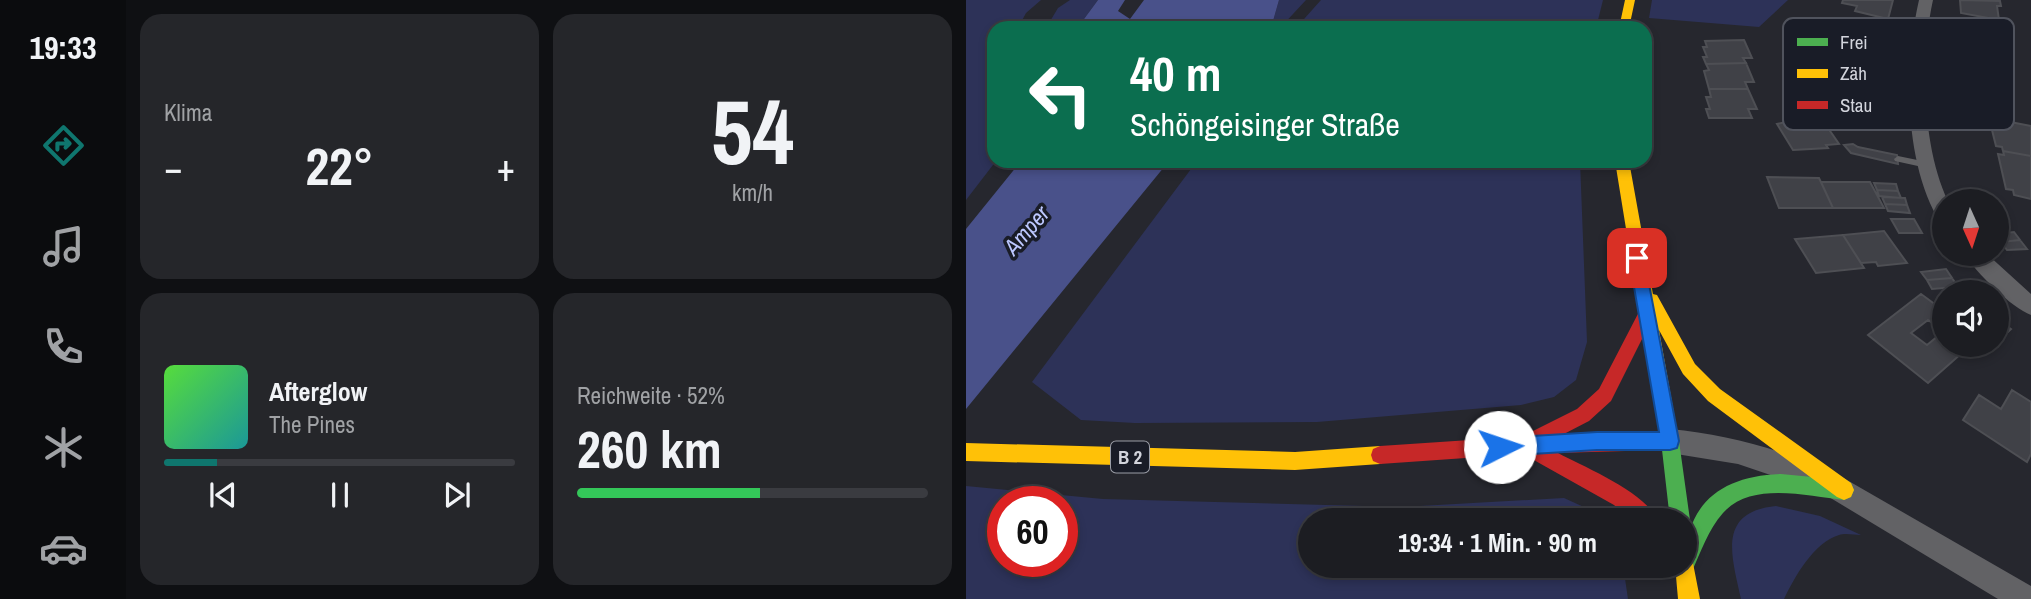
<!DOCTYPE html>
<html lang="de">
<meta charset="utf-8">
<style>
body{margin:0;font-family:"Archivo Narrow",sans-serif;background:#25262a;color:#f1f3f6;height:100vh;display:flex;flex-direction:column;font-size:26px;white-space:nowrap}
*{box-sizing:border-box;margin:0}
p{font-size:23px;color:#a0a2a5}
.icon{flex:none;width:38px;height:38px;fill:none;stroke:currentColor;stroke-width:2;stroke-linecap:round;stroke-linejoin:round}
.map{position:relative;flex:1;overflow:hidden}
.panel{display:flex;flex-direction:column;gap:14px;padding:14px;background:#0f1013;width:840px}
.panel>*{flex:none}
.top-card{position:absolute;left:21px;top:21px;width:665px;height:147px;border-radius:21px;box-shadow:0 4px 10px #0003,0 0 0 2px #3a3b40;background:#0b6e4f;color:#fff;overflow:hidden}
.needle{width:46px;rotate:177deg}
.tools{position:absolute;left:966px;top:189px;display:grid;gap:14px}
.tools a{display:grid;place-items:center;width:77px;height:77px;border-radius:50%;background:#1c1d22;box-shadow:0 4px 10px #0003,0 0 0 2px #3a3b40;font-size:35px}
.speed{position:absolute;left:21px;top:486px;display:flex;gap:14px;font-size:35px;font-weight:700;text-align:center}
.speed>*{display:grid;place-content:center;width:91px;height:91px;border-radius:50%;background:#1c1d22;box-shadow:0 4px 10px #0003,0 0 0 2px #3a3b40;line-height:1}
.speed .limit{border:10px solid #d22;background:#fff;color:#111}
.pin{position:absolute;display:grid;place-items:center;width:60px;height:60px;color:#fff;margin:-30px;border-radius:14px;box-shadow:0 4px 10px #0006}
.me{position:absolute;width:77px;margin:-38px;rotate:86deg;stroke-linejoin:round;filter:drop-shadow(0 0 5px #0008)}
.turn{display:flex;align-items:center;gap:24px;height:147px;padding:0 28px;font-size:32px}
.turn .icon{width:91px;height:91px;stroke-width:2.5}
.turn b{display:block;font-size:49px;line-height:60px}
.big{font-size:52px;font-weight:800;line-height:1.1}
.panel .widget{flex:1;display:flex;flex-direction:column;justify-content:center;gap:10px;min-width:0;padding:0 24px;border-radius:21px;background:#25262a}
.panel .dial{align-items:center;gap:0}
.dial b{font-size:91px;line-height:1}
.song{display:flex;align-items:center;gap:21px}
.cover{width:84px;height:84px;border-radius:10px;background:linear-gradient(135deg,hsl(110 70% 55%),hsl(180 70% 35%))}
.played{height:7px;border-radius:4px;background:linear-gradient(90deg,#0f766e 15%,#3a3b40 15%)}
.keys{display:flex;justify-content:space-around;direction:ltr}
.heat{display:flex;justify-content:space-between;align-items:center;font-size:38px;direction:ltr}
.charge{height:10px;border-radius:5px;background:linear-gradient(90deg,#34c759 52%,#3a3b40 0)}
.panel .tiles{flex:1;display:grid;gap:14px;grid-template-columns:repeat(2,1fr)}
.trip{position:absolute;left:332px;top:508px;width:399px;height:70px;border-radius:35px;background:#1c1d22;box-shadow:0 4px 10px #0003,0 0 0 2px #3a3b40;font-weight:800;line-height:70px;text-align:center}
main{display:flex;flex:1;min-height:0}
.dock{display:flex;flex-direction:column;width:126px;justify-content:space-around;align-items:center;background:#0b0c0e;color:#a0a2a5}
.dock .icon{width:49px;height:49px}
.dock .current{color:#0f766e}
.dock b{font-size:32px;color:#f1f3f6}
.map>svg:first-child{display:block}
.green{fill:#2d3258;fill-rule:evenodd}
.water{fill:#49518a}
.building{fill:#404147;stroke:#4e4f54;stroke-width:2;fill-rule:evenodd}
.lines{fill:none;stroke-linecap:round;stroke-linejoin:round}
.lane{fill:#626265;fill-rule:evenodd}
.street{fill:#626265;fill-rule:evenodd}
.fast{fill:#4caf50;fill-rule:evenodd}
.slow{fill:#ffc107;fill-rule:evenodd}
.jam{fill:#c62828;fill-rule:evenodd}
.route{fill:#1a73e8;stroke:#114b97;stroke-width:2}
.labels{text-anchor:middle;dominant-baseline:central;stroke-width:7;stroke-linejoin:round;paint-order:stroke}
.shield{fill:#191c27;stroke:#9a9da6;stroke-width:2}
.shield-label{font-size:19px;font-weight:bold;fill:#d2d4dc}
.water-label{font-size:23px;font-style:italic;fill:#bdc8ff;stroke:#191c27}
.key{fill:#191c27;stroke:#50535d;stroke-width:2}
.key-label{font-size:19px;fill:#d2d4dc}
</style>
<main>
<nav class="dock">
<b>19:33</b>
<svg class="icon current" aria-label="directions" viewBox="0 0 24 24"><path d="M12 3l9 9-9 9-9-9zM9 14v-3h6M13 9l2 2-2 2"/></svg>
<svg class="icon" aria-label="music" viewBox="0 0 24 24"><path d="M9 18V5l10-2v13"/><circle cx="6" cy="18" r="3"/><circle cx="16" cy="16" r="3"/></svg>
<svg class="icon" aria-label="phone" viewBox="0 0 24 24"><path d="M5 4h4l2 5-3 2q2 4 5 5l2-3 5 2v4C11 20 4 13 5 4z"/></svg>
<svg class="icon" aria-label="climate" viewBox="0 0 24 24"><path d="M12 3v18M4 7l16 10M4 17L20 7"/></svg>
<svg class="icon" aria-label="car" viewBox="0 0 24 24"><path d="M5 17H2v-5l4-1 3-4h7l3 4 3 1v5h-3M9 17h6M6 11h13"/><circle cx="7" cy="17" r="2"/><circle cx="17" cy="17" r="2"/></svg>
</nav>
<section class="panel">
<div class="tiles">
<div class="widget"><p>Klima</p>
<div class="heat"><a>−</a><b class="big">22°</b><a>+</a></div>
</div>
<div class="widget dial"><b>54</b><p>km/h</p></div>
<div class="widget">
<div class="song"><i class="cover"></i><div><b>Afterglow</b><p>The Pines</p></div></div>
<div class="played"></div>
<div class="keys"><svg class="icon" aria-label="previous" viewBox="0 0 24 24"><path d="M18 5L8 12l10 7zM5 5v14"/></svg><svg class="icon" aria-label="pause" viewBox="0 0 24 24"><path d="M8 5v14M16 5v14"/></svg><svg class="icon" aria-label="next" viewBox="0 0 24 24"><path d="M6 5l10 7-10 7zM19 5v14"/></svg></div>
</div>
<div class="widget"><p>Reichweite · 52%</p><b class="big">260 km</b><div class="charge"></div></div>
</div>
</section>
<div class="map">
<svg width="1065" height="599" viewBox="0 0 1065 599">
<rect width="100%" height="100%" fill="#26272e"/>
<path class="green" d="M0 0H75L60 13 52 28H28L30 161 0 200Z
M104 0H132L118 19 125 28H80L92 8Z
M313 0H340L314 28H305Z
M355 0H637L630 28H330Z
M686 0H822L793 27 683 18Z
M231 161H614L621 342 610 380 588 397 555 405 351 422 169 423 115 420 66 382Z
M0 486 137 499 436 507 598 498 620 508 626 520H345V565H657L662 599H0ZM37 502H96V562H37Z
M810 506 854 516 895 535C889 535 879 533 873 535 848 542 828 578 818 599H775C766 557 750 512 810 506Z"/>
<path class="water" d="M132 0H159L152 11 164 19 178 0H313L305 28H125L118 19Z
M55 161H203L0 409V229Z"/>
<path class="building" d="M877 0H927L922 19 889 11 891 6 876 3Z
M994 0 1034 1 1035 6H1031L1033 20 995 13Z
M778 40 786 58H777L780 63 740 64 737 57H741L737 47H741L739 41Z
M780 63 788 82H779L782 89H743L738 71 743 70 740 64Z
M743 89H782L791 109H782L786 118H743L740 109H744L740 97H745Z
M853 115 873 144 860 145 862 148 827 150 811 124Z
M1029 119 1065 126V156L1037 151 1036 147 1030 146 1024 122 1030 123Z
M887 144 892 147 931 155 932 164 885 153 878 145Z
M1037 151 1065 156V199L1048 195 1047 190 1040 189 1032 154 1038 155Z
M801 177 853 178 867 208H813Z
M855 182H904L918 208H867Z
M908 183 930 184 932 191 911 190Z
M911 190 932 191 935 198 913 196Z
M916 197 939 198 941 205 919 204Z
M919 204 941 205 944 213 922 211Z
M925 219H948L956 233H933Z
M918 231 941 263 912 266 910 262 895 263 877 235Z
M1048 232 1054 240 1035 242 1031 237V234Z
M877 235 898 268 850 273 829 239Z
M1054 240 1061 249 1041 250 1035 242Z
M980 269 986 278 961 280 955 272Z
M986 278 992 287 966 289 961 280Z
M955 294 978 311V345H1005L962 383 902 335ZM962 320 978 331 961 345 945 333Z
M1031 319 1045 329 1031 342Z
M1046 390 1065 402V454L1061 462 997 420 1013 395 1035 409Z"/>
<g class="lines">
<path class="lane" d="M932 156 961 162 965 165 961 168 929 161 928 159Z"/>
<path class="street" d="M953 0H967C954 58 956 147 982 201H978V219L971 217C938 158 938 64 953 0Z
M999 254H1021L1065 294V315C1046 308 1009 272 999 254Z
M704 429C753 434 800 445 846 464L850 473 846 482 837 486 772 464 704 453 695 449 692 441 695 433Z
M867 472 1065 586V599H1032L858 494 854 485 858 476Z"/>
<path class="fast" d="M704 432 711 435 713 441 724 520 719 528V520H704L695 441 697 435Z
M815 474 878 480 885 483 888 490 885 497 878 500C841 496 785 481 757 513 742 530 735 552 726 571L719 574 712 571 709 565H719C719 503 756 476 815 474Z"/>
<path class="slow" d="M659 0H669L663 28H653Z
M649 161H663L687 294 691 295 729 364 754 389 885 483 888 490 885 497 878 500 871 497 742 401 717 374 693 330 713 441 711 447 704 450 686 447 684 441 686 435 693 432Z
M0 443 329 452 414 446 421 449 423 455 421 461 414 464 329 470 0 461Z
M719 555 726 558 734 599H712L709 565H719Z"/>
<path class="jam" d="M681 306 687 308 689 313 645 401 623 421 596 435 693 432 700 435 702 441 700 447 693 450 592 453C618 467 680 492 691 520H665L648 505 557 454 414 464 407 461 405 455 407 449 414 446 564 436 565 432 611 409 633 389 675 308Z"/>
</g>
<path class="route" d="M671 252 678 258 713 441 711 448 704 450H631L534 456 527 453 524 447 527 440 534 438 631 432H693L663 258Z"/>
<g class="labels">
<rect class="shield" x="145" y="441.5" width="38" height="31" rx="5"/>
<g class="shield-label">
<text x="164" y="457">B 2</text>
</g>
<g class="water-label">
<text transform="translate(60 230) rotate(-49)">Amper</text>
</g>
</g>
<rect x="817" y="18" width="231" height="112" rx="10" class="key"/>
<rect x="831" y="38" width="31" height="8" fill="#4caf50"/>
<rect x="831" y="69" width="31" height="9" fill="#ffc107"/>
<rect x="831" y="101" width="31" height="8" fill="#c62828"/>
<g class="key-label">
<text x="874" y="49">Frei</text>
<text x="874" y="80">Zäh</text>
<text x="874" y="112">Stau</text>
</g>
</svg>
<div class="tools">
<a><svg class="needle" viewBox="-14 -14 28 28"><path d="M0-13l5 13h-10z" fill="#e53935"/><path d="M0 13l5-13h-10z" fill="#a0a2a5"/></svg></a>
<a><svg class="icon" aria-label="sound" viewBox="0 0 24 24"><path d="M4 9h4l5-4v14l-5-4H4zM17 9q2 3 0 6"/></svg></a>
</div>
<div class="speed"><div class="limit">60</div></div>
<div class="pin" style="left:671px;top:258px;background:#d93025"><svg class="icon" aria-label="arrive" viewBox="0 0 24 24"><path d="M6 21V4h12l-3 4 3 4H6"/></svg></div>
<svg class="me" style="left:534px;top:447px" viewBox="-20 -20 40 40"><circle r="19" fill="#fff"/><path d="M0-13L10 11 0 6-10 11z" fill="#1a73e8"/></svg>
<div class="trip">19:34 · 1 Min. · 90 m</div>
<div class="top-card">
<div class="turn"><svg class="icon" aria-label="left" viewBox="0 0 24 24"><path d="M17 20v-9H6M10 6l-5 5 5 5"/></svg><div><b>40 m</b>Schöngeisinger Straße</div></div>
</div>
</div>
</main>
